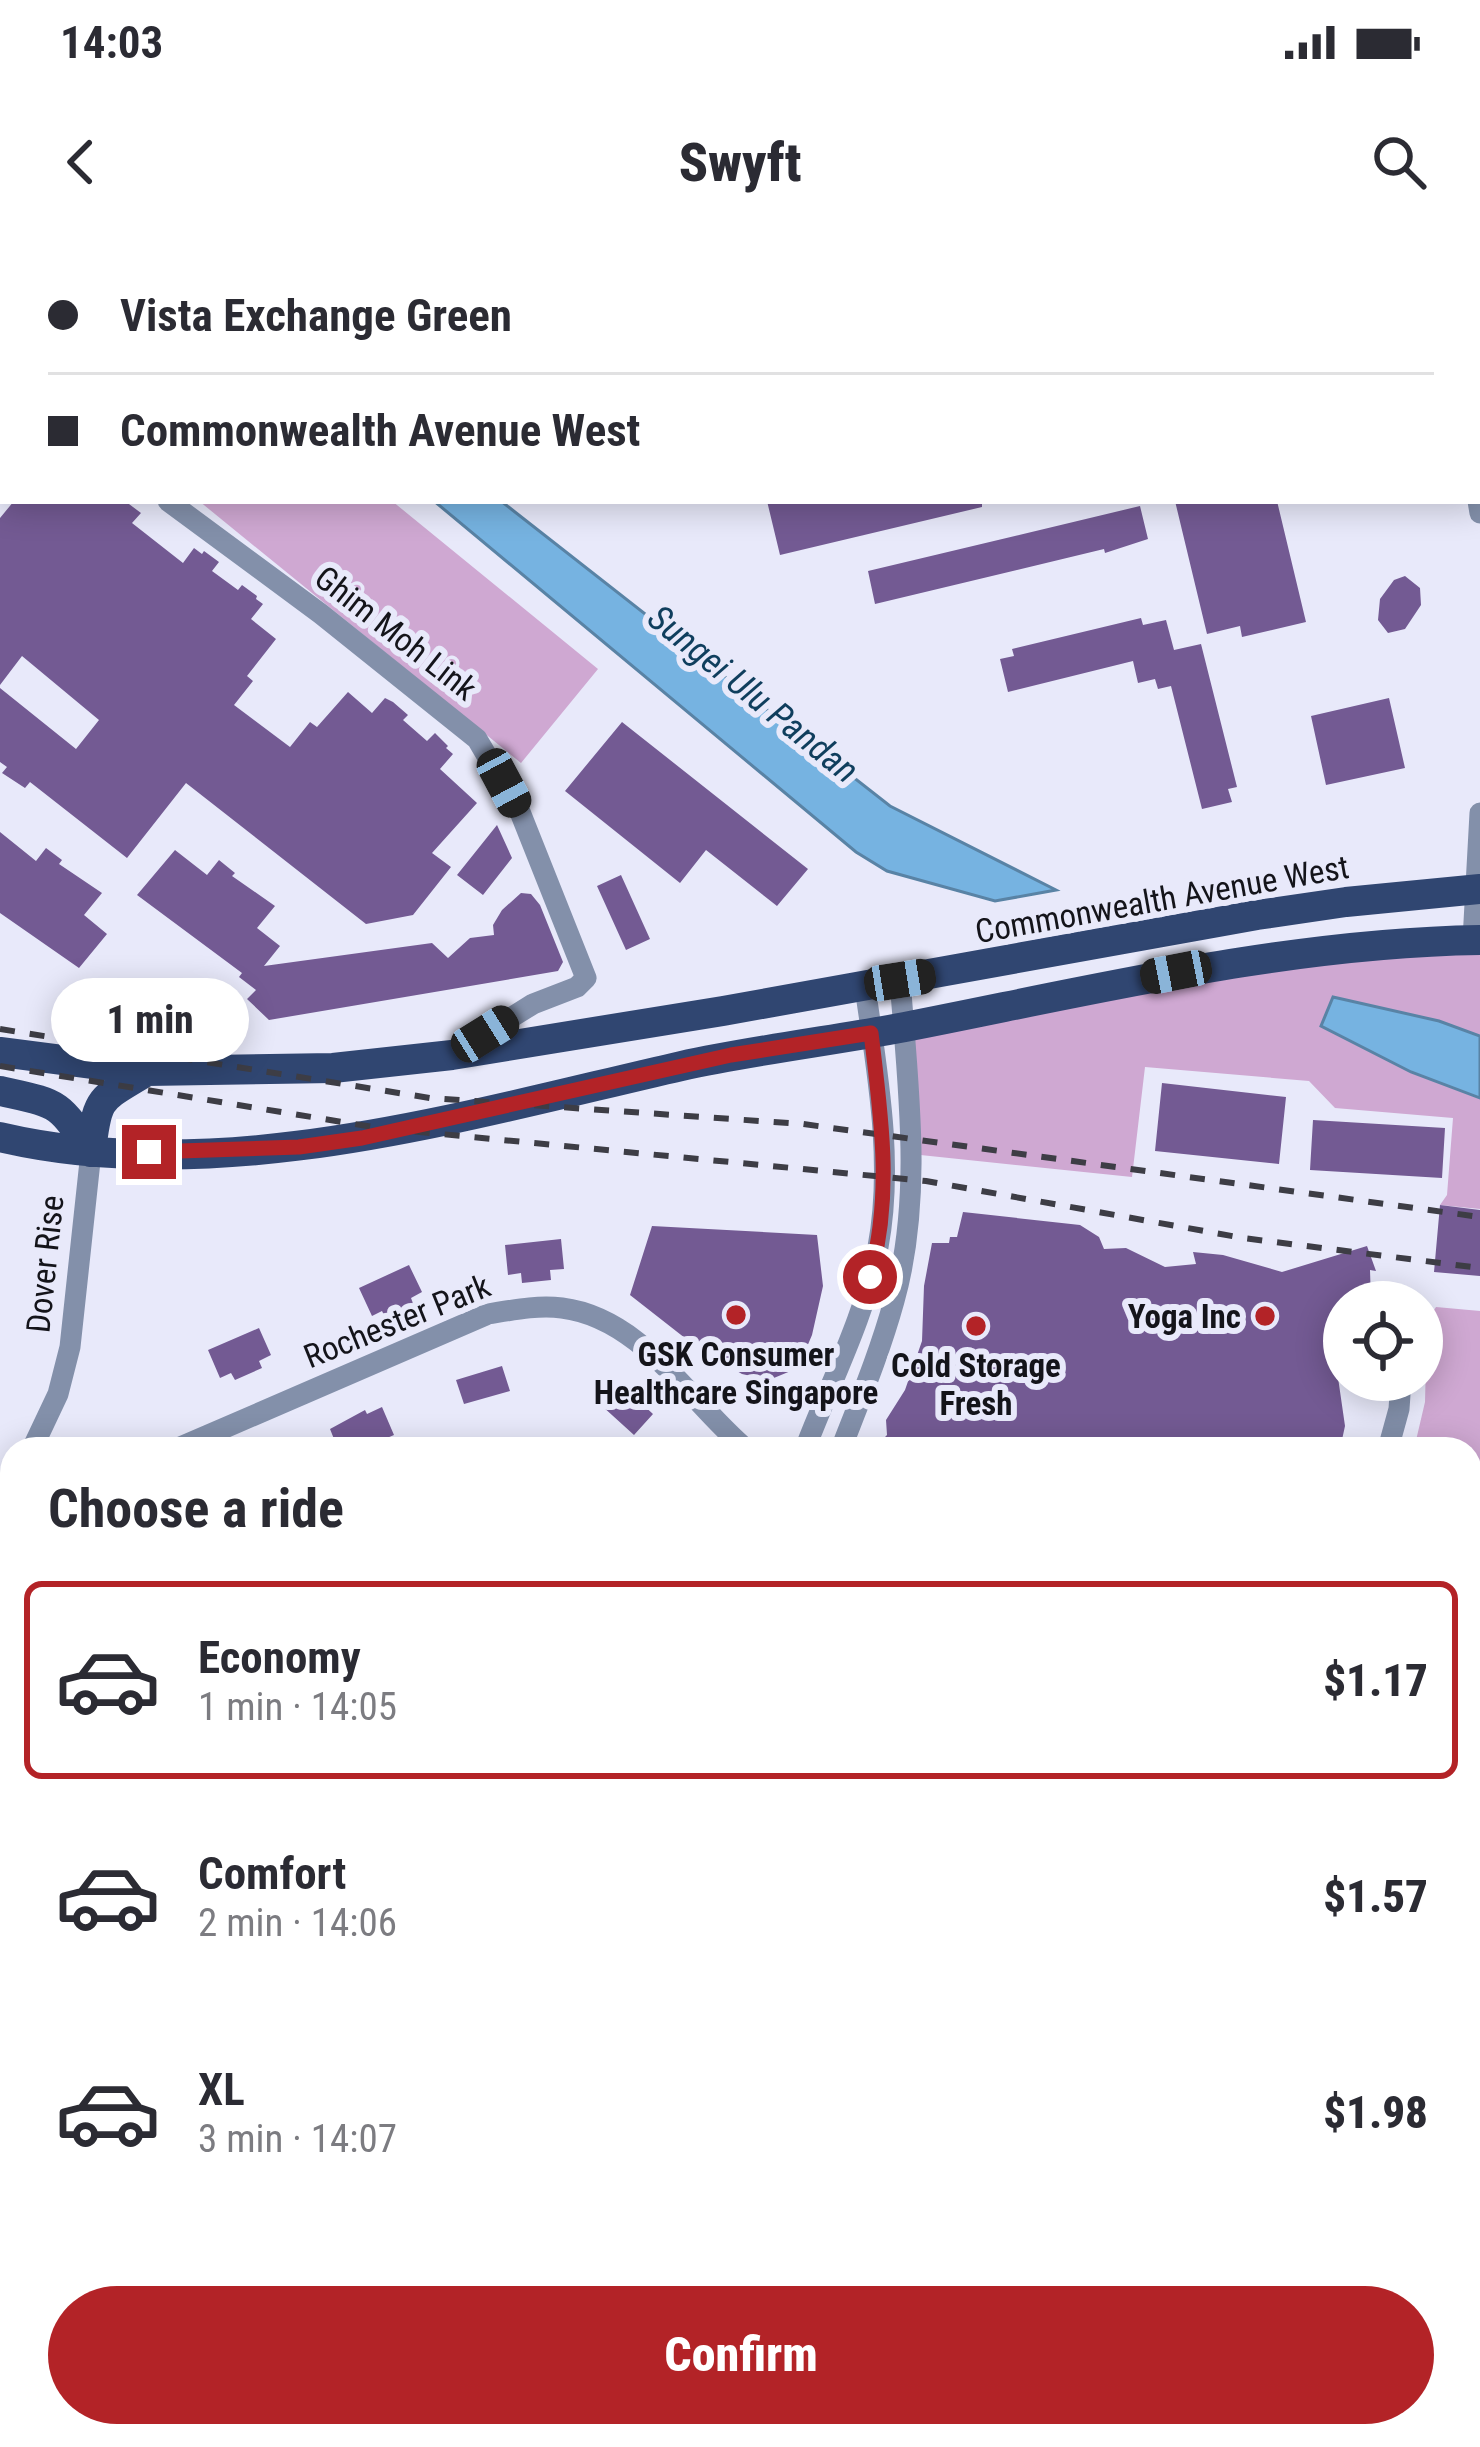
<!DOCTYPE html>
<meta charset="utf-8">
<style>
body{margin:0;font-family:"Roboto Condensed",sans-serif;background:#f7f7f7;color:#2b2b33;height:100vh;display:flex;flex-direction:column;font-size:45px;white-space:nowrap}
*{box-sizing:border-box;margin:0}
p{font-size:39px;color:#7c7c81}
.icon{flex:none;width:66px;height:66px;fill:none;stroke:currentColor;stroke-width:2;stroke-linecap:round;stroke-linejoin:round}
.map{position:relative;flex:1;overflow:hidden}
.side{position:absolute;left:0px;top:1197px;width:1482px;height:1011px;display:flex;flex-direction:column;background:#fff;border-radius:36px 36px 0 0;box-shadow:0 6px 30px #0003}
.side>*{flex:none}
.top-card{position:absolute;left:0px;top:0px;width:1482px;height:264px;box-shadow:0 6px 30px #0003;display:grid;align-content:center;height:264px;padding:0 48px;background:#fff}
.controls{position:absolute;left:1323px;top:1041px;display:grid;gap:24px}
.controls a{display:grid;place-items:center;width:120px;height:120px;border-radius:50%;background:#fff;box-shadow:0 6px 30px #0003;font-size:60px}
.end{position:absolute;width:54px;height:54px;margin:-27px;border:15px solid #b32327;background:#fff;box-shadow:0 0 0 6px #fff}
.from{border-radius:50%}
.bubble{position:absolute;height:84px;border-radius:42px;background:#fff;box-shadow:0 6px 30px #0003;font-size:39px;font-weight:800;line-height:84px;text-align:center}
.car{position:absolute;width:36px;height:72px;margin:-36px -18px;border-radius:15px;box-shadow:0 0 9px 3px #0007;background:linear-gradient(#222 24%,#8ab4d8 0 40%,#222 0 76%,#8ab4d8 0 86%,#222 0)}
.top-card b{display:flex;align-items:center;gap:42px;height:114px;font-size:45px}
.top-card b+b{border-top:3px solid #e1e1e2}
.top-card i{width:30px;height:30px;background:#2b2b33}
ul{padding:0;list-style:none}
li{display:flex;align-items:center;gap:36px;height:198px;margin:0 24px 18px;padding:0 24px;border:6px solid transparent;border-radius:18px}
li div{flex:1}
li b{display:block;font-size:45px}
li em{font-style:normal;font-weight:800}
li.active{border-color:#b32327}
li>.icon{width:108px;height:108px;stroke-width:1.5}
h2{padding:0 48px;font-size:54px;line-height:144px}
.button{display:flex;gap:24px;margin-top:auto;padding:24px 48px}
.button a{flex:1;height:138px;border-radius:72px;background:#b32327;color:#fff;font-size:48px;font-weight:800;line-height:138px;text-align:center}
.status{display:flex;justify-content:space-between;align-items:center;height:84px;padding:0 60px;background:#fff;direction:ltr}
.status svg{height:33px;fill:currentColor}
header{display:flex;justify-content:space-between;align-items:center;height:156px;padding:0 48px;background:#fff;font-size:54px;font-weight:800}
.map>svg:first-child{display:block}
.green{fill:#cfa8d2}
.water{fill:#76b3e1;stroke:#5983a5;stroke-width:3}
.building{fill:#735a93}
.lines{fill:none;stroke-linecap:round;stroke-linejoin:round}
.street{stroke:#8390aa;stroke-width:21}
.secondary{stroke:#526589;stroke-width:27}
.primary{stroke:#304671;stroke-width:30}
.rail{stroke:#3d3d45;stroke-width:6;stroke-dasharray:15 15;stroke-linecap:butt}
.route{stroke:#b32327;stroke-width:15}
.poi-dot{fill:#b32327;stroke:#e8e9fa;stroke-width:4.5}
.labels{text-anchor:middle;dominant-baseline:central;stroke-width:12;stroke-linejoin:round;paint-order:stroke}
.street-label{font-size:33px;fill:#14141a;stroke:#e8e9fa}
.poi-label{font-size:33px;font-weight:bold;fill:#14141a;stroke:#e8e9fa}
.water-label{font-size:36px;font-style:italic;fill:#0f3e5d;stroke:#e8e9fa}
</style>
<div class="status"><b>14:03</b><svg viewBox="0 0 49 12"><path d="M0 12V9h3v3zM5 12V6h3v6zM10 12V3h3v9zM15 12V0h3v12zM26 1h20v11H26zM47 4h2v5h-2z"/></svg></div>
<header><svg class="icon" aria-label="back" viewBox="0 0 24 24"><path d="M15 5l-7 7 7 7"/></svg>Swyft<svg class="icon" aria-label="search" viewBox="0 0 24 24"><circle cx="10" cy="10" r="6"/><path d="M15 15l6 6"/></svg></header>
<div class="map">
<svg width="1480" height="2207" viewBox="0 0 1480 2207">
<rect width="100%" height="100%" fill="#e8e9fa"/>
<path class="green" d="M 199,261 L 392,261 L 598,429 L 521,523 Z
M 1480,700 L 1480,969 L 1440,965 L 1447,955 L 1453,878 L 1335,868 L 1309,841 L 1145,827 L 1132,937 L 911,914 L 903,787 Z
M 1436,1067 L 1480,1071 L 1480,1509 L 1470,1505 L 1470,1209 L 1414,1209 L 1425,1162 L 1427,1081 Z
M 938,2196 L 1280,2196 L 1262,2207 L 936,2207 Z"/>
<path class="water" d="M 434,261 L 501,261 L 890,566 L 1056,650 L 995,661 L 887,631 L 856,612 Z
M 1333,757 L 1439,781 L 1480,796 L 1480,858 L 1411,832 L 1321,786 Z"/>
<path class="building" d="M 14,261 L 125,261 L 141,273 L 132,283 L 183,323 L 194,308 L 202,314 L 204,311 L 219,322 L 212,331 L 238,350 L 242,345 L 257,356 L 256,359 L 263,364 L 251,379 L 276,399 L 247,436 L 253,441 L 234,465 L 290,507 L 310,482 L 317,487 L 348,452 L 372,473 L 385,458 L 393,462 L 408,475 L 403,480 L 427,501 L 435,493 L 448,506 L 446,508 L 453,514 L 440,529 L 477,563 L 432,613 L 451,627 L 413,675 L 366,684 L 186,543 L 127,618 L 30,542 L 25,548 L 2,533 L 7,527 L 0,522 L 0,448 L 76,509 L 99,480 L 22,416 L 0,445 L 0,278 Z
M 767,261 L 982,261 L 982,267 L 780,315 Z
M 1175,261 L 1277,261 L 1306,382 L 1242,397 L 1240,386 L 1207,394 Z
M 1140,266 L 1148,299 L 1105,313 L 1104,309 L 875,364 L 868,331 Z
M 1405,336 L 1420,348 L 1421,365 L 1405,389 L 1388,393 L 1378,380 L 1380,359 L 1394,340 Z
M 1141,378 L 1143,385 L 1166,380 L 1174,410 L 1201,404 L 1237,547 L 1228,549 L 1232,562 L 1202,569 L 1171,446 L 1158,449 L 1155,439 L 1138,443 L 1133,421 L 1008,452 L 1000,419 L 1014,416 L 1012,409 Z
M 1389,458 L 1405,528 L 1326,545 L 1311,476 Z
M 622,482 L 808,629 L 777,666 L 706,610 L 680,643 L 565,551 Z
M 497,585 L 512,618 L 483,655 L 457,635 Z
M 0,592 L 36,621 L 46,608 L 62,620 L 59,624 L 102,653 L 84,675 L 107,694 L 79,728 L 0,673 Z
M 175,610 L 207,635 L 219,620 L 235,633 L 232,636 L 275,666 L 257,688 L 280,706 L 264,726 L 432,703 L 448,718 L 470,698 L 494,695 L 493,685 L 502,670 L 521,653 L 531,654 L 540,665 L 563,722 L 558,731 L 269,780 L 247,759 L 256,750 L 239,737 L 242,733 L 137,655 Z
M 621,635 L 650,699 L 626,710 L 597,646 Z
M 1162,843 L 1286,857 L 1279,924 L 1155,911 Z
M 1313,880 L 1445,888 L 1442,938 L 1310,930 Z
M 1440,965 L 1480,970 L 1480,1036 L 1434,1032 Z
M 963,972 L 1080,985 L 1099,997 L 1104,1009 L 1126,1008 L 1165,1027 L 1196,1024 L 1193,1012 L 1223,1015 L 1282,1032 L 1367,1006 L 1376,1031 L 1370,1030 L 1371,1062 L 1344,1062 L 1344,1113 L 1331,1089 L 1345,1186 L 1340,1209 L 894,1209 L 881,1201 L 887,1195 L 886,1180 L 905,1150 L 922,1101 L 924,1046 L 932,1003 L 949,1003 L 950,997 L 957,997 Z
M 652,986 L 817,995 L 823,1046 L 812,1095 L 798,1128 L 769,1140 L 742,1134 L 699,1109 L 630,1055 Z
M 561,999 L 564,1029 L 550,1030 L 551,1040 L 522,1043 L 521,1033 L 508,1035 L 505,1005 Z
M 409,1025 L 422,1052 L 411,1058 L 414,1066 L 386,1079 L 382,1071 L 372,1076 L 359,1048 Z
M 259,1088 L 271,1115 L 259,1121 L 262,1128 L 235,1140 L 231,1133 L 220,1138 L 208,1110 Z
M 502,1126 L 510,1151 L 464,1164 L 456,1140 Z
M 610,1135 L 643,1161 L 641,1163 L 653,1174 L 634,1195 L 591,1156 Z
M 382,1167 L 394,1195 L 361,1209 L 338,1209 L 330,1189 L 365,1170 L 367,1174 Z"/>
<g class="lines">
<path class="street" d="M 1418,0 L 1419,3
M 1443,0 L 1444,3
M 0,113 L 3,116
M 0,132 L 3,135
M 1479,157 L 1480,161
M 168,261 L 321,374 L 477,499 L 520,572 L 586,738 L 577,747 L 533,764 L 462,808
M 1478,261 L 1480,273
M 1473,700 L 1480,573
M 32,1209 L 58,1154 L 70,1107 L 91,912
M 176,1209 L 488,1074 C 513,1070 537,1065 562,1068 C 642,1078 690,1162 746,1209
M 805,1209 C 830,1143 865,1077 878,1007 C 894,921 877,832 865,747
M 841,1209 C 860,1160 880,1112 894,1061 C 923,958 908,846 900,740
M 1388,1209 L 1399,1169 L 1401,1140
M 0,1279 L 12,1253
M 0,2041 L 12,2041
M 435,2196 L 550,2207
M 679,2196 L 722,2207
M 1450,2196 L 1460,2207
M 1313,2207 L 1330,2196"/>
<path class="secondary" d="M 1470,1525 L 1480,1530"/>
<path class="primary" d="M 0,812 L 147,831 L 333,828 L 452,815 L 723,771 L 1257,675 L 1346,662 L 1480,649
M 0,851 C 59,864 58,861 91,912
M 0,897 C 221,949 466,875 681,826 C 755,810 831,801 905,787 C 1094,750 1286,703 1480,700
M 91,912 C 97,855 100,860 147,831
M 1470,1576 L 1480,1594
M 1474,1717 L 1480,1705
M 1470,1774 L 1480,1767
M 713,2196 L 758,2196
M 811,2207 L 819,2196
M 865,2207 L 876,2196
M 919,2207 L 920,2196"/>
<path class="rail" d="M 0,789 L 430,858 L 803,884 L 1480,977
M 0,826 L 379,888 L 926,941 L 1243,998 L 1480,1028"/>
</g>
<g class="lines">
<path class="route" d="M 149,912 L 299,907 L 362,898 L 731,815 L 871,793 C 881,876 893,955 870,1037"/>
</g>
<g class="poi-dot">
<circle cx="736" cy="1075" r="12"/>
<circle cx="1265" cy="1076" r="12"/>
<circle cx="976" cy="1086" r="12"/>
</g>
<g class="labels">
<g class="street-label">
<text transform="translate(396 393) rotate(38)">Ghim Moh Link</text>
<text transform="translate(1162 659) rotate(-10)">Commonwealth Avenue West</text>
<text transform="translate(45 1024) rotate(-84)">Dover Rise</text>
<text transform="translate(397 1081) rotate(-22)">Rochester Park</text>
</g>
<g class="poi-label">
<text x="1241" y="1076" text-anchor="end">Yoga Inc</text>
<text x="736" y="1114">GSK Consumer<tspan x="736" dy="38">Healthcare Singapore</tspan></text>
<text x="976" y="1125">Cold Storage<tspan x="976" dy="38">Fresh</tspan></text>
</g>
<g class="water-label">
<text transform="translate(753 454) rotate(39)">Sungei Ulu Pandan</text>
</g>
</g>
</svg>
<div class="controls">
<a><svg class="icon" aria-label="locate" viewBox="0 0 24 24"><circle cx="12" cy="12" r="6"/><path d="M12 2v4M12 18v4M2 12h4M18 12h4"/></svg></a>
</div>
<i class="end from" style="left:870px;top:1037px"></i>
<i class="end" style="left:149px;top:912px"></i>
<div class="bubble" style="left:51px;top:738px;width:198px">1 min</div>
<i class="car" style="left:504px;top:543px;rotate:152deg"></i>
<i class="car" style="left:1176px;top:732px;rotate:259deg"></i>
<i class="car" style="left:900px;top:740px;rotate:81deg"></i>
<i class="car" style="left:485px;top:794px;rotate:58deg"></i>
<div class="top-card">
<b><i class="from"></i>Vista Exchange Green</b>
<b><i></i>Commonwealth Avenue West</b>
</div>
<section class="side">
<h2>Choose a ride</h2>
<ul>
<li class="active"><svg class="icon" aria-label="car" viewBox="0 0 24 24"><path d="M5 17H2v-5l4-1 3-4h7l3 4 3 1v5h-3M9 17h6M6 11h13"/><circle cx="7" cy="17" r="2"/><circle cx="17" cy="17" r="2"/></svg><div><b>Economy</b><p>1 min · 14:05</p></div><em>$1.17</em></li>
<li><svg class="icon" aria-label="car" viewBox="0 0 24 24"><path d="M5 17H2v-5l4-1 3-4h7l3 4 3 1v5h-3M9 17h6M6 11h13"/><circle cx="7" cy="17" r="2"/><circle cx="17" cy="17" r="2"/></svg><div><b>Comfort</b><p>2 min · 14:06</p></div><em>$1.57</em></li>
<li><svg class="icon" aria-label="car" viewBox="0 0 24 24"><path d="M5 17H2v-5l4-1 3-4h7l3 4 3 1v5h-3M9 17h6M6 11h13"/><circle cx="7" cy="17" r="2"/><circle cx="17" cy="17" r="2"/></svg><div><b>XL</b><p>3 min · 14:07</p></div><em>$1.98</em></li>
</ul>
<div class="button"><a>Confirm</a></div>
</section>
</div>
